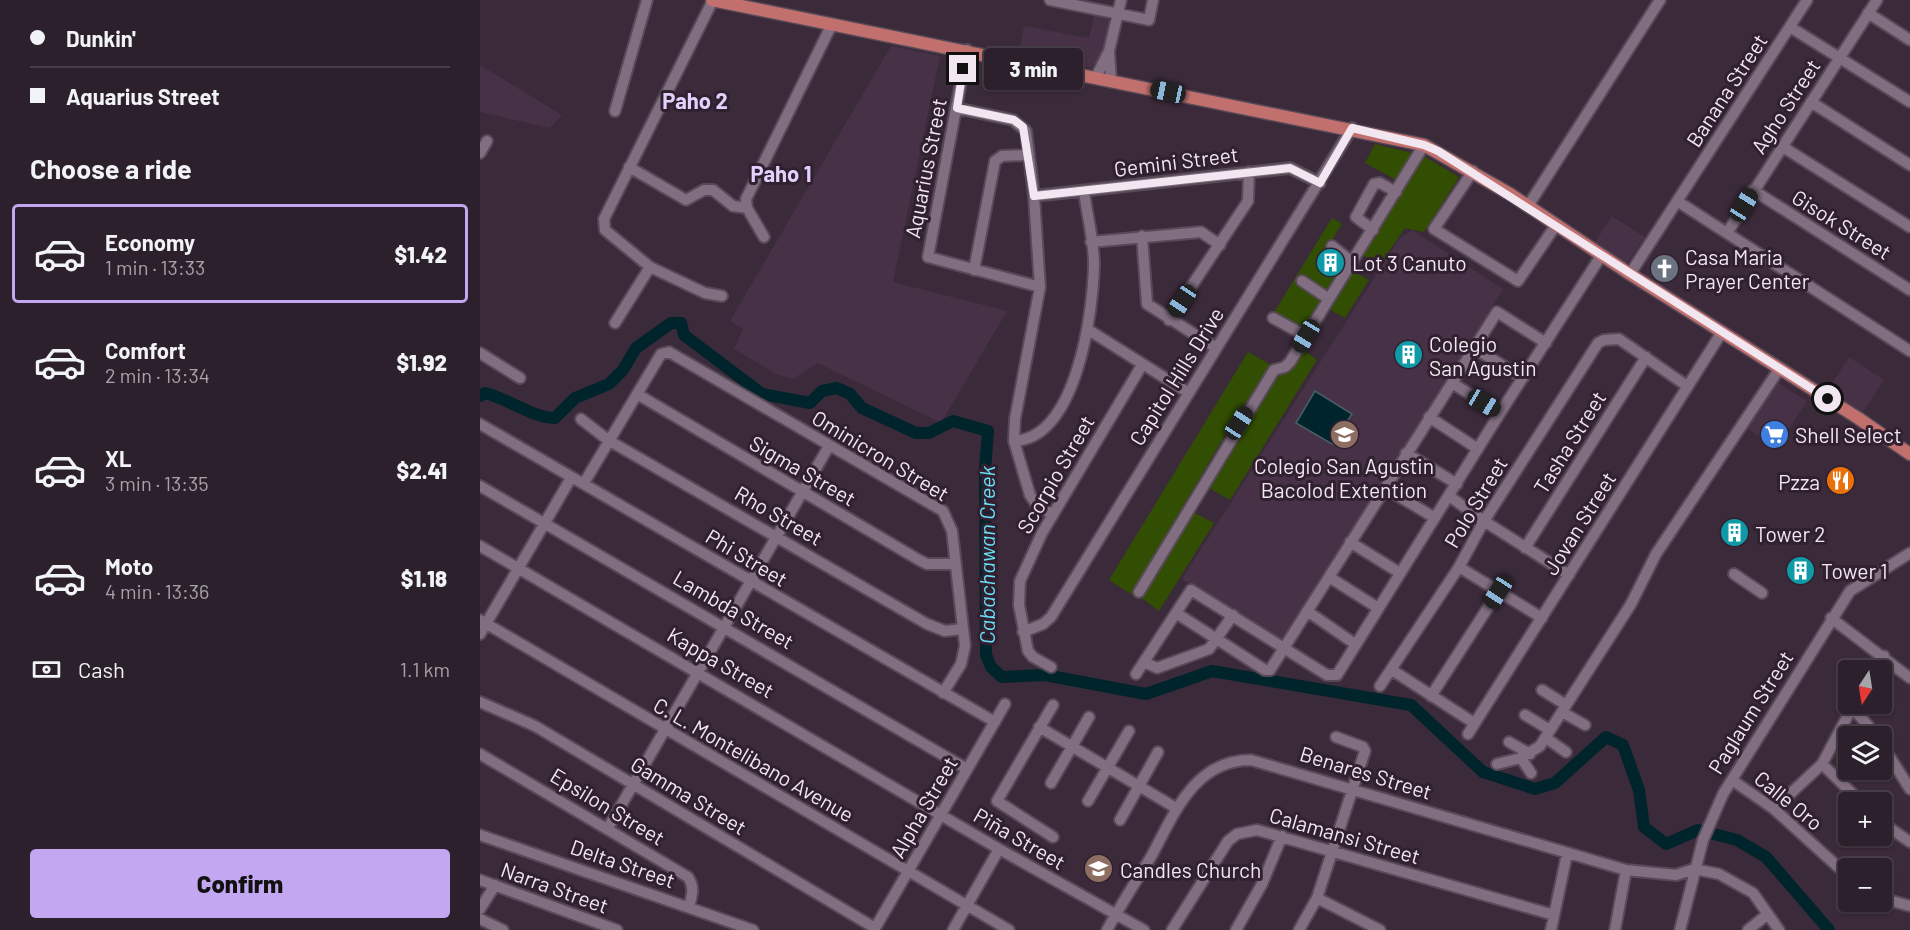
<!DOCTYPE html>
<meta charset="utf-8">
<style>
body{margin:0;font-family:Barlow,sans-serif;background:#342834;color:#f1f3f6;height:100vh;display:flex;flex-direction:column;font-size:22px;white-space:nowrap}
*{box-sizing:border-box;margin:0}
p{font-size:20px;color:#a6a3a9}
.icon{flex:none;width:33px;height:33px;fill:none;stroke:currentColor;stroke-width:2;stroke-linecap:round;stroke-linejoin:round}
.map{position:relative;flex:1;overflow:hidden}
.panel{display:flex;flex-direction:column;background:#2c202c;width:480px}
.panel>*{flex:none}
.banner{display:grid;align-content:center;height:132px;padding:0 30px;background:#2c202c}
.needle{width:39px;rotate:192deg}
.fabs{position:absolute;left:1358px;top:660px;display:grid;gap:12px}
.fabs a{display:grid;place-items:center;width:54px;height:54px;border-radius:6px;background:#2c202c;box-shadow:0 2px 4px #0004,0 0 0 2px #483e48;font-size:30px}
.end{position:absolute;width:27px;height:27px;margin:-14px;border:8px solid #f2e7f1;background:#111;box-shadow:0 0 0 3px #111}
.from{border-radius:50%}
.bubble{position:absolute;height:42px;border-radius:6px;background:#2c202c;box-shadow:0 2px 4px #0004,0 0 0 2px #483e48;font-size:20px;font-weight:800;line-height:42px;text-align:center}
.car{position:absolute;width:18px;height:36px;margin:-18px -9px;border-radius:8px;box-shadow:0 0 4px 2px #0007;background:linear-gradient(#222 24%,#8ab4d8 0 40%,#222 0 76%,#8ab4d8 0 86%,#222 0)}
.banner b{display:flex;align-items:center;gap:21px;height:57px;font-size:22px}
.banner b+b{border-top:2px solid #483e48}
.banner i{width:15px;height:15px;background:#f1f3f6}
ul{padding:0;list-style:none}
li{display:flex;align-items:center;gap:18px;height:99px;margin:0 12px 9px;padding:0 18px;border:3px solid transparent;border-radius:6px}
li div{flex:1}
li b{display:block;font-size:22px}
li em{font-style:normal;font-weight:800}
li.on{border-color:#c4a7f1}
li>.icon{width:54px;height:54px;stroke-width:1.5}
h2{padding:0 30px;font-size:27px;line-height:72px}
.pay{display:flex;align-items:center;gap:15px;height:66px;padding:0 30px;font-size:22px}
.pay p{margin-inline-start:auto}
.cta{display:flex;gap:12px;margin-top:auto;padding:12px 30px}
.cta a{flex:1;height:69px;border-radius:6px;background:#c4a7f1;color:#111;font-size:24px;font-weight:800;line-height:69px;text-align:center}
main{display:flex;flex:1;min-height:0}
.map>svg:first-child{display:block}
.built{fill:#473146}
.green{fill:#324e02}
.water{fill:#00242b;stroke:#495e66;stroke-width:1.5}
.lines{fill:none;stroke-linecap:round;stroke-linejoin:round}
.river{stroke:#00242b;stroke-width:12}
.minor-casing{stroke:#584957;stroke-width:14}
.major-casing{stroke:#584957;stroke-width:15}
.minor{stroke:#816e80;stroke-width:10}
.major{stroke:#c2706e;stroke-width:12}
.route{stroke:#f2e7f1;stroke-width:8}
.labels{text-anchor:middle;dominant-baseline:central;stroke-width:6;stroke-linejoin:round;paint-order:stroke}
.street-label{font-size:21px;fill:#f2e7f1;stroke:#312030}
.poi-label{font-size:21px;fill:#f2e7f1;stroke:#312030;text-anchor:start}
.neighbourhood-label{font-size:22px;font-weight:bold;fill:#e1d1fc;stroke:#312030}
.water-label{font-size:22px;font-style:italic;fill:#66dff7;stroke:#312030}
</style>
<main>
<section class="panel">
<div class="banner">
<b><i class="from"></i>Dunkin'</b>
<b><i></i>Aquarius Street</b>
</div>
<h2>Choose a ride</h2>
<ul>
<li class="on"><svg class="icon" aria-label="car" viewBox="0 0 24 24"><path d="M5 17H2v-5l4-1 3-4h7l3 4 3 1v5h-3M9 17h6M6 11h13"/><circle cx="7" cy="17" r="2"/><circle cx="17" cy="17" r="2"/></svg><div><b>Economy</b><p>1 min · 13:33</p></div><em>$1.42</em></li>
<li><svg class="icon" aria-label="car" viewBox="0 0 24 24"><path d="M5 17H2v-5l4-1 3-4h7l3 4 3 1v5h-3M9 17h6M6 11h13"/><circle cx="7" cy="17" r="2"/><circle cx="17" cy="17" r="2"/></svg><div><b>Comfort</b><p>2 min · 13:34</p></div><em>$1.92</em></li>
<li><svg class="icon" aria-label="car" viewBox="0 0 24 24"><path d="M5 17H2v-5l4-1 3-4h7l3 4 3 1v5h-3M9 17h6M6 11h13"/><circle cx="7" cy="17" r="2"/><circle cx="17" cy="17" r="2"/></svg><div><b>XL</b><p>3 min · 13:35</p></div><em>$2.41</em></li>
<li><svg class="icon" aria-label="car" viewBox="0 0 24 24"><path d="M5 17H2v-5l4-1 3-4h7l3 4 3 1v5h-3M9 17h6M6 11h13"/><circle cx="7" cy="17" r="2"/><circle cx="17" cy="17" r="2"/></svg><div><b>Moto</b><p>4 min · 13:36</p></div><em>$1.18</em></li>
</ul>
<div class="pay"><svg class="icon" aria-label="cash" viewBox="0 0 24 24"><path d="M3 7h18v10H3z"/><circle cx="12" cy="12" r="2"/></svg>Cash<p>1.1 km</p></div>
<div class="cta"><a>Confirm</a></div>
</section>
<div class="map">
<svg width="1430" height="930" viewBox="0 0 1430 930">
<rect width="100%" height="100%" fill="#3b2a3a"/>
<path class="built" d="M 614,15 L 631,18 L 622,56 L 611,68 L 539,53 L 544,26 L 609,38 Z
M 411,46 L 460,56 L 413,282 L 527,311 L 461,423 L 338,363 L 313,379 L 296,374 L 254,349 L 263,329 L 250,321 Z
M 0,65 L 82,115 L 70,128 L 0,112 Z
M 1132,216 L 1165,237 L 1147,263 L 1115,242 Z
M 932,230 L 1023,289 L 803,641 L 702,579 L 919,239 Z
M 1369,357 L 1404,380 L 1380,416 L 1345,394 Z
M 1295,381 L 1327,401 L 1297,447 L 1265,427 Z"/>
<path class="green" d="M 895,144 L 933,153 L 916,180 L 885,163 Z
M 942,155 L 979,177 L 944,232 L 925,228 L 899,266 L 883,255 Z
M 852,218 L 862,224 L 836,266 L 857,277 L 822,330 L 793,314 Z
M 873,271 L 889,280 L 865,318 L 849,309 Z
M 824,350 L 837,360 L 750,500 L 727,487 L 796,376 L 809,373 Z
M 768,352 L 791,365 L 754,420 L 651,594 L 629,580 Z
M 711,511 L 734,523 L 679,611 L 659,596 Z"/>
<path class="water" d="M 835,391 L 872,414 L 852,444 L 816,423 Z"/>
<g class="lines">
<path class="river" d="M 0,396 L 5,393 C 29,399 51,417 75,418 L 95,398 L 129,384 L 143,370 L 156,348 L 191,323 L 201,323 L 204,335 L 282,394 L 330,403 L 342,391 L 357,388 L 370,394 L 382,408 L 436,433 L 449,433 L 473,421 L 508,431 L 505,470 L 506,655 L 511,667 L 522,677 L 565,675 L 666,694 L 732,671 L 931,705 L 1003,772 L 1055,789 L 1075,783 L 1126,737 L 1143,745 L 1159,790 L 1164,827 L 1186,844 L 1218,830 L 1257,840 L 1286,857 L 1349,930"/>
<defs>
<path id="minor" d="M 570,0 L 669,20 L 673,0
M 1388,13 L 1430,40
M 1310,27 L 1430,102
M 487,50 L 448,257 L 560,287
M 629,51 L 631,80
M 616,77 L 629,51 L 641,0
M 1331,102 L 1430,165
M 476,108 L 533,120 L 546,131 L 554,196 L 560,287 L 535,419 L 534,441 L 550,495 L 557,505 L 573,515
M 135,111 L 167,0
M 1303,147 L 1430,227
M 0,153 L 7,141
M 149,167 L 206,200 L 224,190 L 233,190 L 253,206 L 267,208
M 993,171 L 954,229 L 1038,281 L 1076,225
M 1273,190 L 1430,290
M 554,196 L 810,168 L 840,183
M 1197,201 L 1430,351
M 1048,206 L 1180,0
M 893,230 L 876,217 L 894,184 L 900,183 L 916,192
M 1247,233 L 1397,0
M 662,236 L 667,304 L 736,348
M 284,237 L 267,208 L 266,199 L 352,24
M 611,242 L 721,232 L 740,245
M 852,246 L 872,262
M 170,267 L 125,230 L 124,219 L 233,0
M 494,270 L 515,161 L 522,156 L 547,155
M 1150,274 L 1327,0
M 822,281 L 849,299
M 793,318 L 826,336
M 689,320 L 768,201 L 769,172
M 135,323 L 170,267 L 225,293 L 242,296
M 607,329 L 709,393
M 994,348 L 1043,378
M 0,353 L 40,378
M 972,383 L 1020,413
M 157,394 L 439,560 L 447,564 L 475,564
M 949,417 L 998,449
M 101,419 L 128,440 L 447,624 L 465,631 L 482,629
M 0,424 L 515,722
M 534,441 C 597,438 613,312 614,264 C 614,241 607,215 604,191
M 926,453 L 977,484
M 104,483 L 181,354 L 189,352 L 463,511 L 472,531 L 485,646 L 481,664 L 463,693
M 0,486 L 487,769
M 905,488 L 955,518
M 969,496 L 1004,521 L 1089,575
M 870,542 L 920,573
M 0,546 L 519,849 L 664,930
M 1045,548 L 1166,357
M 979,567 L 1062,618
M 1254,574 L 1282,593
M 849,577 L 898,608
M 659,592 L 794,370 L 805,367 L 810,362 L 944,145
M 827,611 L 875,644
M 696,613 L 785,670 L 790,670 L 1017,312 L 1066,343
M 1351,618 L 1430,678
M 0,620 L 529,930
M 543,632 L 563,624 L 571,617 L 872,128
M 0,634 L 91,478
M 664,662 L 677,668 L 729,649 L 753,615
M 571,667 L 553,657 L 548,651 L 539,605 L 540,581 L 562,533 L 662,365
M 912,670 L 994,723
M 1395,670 L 1404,656
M 656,674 L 711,590 L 847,675 L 857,675 L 1020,413 L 1121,256
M 900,686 L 979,567 L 1004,521 L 1118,343 L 1124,340 L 1139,339 L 1207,386
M 1062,690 L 1086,705
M 951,696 L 1018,592
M 0,702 L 55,726 L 395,928
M 1374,704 L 1342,764 L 1381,802
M 1372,707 L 1397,736
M 1082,712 L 1105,725
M 1045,715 L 1070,730
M 559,727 L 696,808
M 988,734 L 1242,332
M 1066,738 L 1086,752
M 1029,742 L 1050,754
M 1401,743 L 1430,789
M 0,754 L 208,877 C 215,887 212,895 209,907
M 1041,758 L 1051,773
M 1017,764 L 1041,758 L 1060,746 L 1151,604 L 1176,554 L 1300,368
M 1252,780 L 1294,809 L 1368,876
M 571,783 L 609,717
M 608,801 L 649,731
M 1294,809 L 1342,764
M 640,820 L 678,752
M 1401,822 L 1430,842
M 128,828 L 349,446
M 0,835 L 273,930
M 573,837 L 517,801 L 573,705
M 0,880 L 137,930
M 837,898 L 900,930
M 1401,898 L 1430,906
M 0,909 L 15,885
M 0,919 L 23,930
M 394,930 L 525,704
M 473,930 L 519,849
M 627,930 C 641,904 657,880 672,855 C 695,812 715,760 771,760 L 1146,870 L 1196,875 L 1214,869 L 1239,874 L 1273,893 L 1299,930
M 692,930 L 748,841 L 757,834 L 777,830 L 1074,915
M 756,930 L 782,884 L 802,836
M 819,930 L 837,898 L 885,751 L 883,747 L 856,737
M 1071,930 L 1087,854
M 1135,930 L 1146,870
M 1200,930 L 1223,840 L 1243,794 L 1370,591 L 1430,553
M 1268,930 L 1288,914"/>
<path id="major" d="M 232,0 L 944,145 L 1030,194 L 1150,274 L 1378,418 L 1430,454"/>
</defs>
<use href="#minor" class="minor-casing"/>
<use href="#major" class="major-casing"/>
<use href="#minor" class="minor"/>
<use href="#major" class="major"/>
</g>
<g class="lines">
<path class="route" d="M 483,69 L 477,108 L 534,120 L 543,127 L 554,196 L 810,168 L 840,183 L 872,128 L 944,145 L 958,151 L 1348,399"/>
</g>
<defs>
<symbol id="building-disc" viewBox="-11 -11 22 22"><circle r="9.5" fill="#0f9aa8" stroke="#312030"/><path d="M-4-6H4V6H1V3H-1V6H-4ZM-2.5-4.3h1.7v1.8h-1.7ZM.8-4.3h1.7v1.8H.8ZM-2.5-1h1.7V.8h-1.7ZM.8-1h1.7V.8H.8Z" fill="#fff"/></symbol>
<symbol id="church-disc" viewBox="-11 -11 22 22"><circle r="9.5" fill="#6b7280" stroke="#312030"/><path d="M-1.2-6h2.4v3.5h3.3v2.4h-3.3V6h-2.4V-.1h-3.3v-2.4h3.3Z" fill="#fff"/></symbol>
<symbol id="university-disc" viewBox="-11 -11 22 22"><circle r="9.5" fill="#8d6e63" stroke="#312030"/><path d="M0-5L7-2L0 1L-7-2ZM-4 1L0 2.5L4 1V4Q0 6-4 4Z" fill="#fff"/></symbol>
<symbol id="supermarket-disc" viewBox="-11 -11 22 22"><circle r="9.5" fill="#3f7fe0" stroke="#312030"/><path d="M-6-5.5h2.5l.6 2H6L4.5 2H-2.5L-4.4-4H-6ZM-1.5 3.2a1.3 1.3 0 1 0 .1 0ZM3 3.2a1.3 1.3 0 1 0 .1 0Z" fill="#fff"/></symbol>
<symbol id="restaurant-disc" viewBox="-11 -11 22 22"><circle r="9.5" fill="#e8710a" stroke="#312030"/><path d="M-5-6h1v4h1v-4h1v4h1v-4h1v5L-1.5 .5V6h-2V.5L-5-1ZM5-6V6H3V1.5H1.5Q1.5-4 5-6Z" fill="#fff"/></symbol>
<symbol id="school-disc" viewBox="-11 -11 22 22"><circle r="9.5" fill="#8d6e63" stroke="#312030"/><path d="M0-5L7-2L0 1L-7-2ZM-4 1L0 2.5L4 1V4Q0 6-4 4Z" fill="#fff"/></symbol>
</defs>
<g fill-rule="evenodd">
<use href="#building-disc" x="834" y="246" width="33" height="33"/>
<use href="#church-disc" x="1168" y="252" width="33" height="33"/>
<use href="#building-disc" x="912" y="338" width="33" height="33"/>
<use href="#university-disc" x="848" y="418" width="33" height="33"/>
<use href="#supermarket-disc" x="1278" y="418" width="33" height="33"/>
<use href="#restaurant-disc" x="1344" y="464" width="33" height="33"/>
<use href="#building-disc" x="1238" y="516" width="33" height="33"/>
<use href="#building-disc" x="1304" y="554" width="33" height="33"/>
<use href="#school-disc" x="602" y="852" width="33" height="33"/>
</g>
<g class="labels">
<g class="street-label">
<text transform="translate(1246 90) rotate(-57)">Banana Street</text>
<text transform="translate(1305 106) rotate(-57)">Agho Street</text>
<text transform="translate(696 161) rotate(-7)">Gemini Street</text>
<text transform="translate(445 168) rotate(-79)">Aquarius Street</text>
<text transform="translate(1362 224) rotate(32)">Gisok Street</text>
<text transform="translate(696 376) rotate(-58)">Capitol Hills Drive</text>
<text transform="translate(1089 442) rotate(-58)">Tasha Street</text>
<text transform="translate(401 455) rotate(31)">Ominicron Street</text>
<text transform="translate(323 470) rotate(30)">Sigma Street</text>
<text transform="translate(575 474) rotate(-60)">Scorpio Street</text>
<text transform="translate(995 502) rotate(-59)">Polo Street</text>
<text transform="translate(299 515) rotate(30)">Rho Street</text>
<text transform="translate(1099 523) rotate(-58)">Jovan Street</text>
<text transform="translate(267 557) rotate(31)">Phi Street</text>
<text transform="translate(254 609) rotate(30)">Lambda Street</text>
<text transform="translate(241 662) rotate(30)">Kappa Street</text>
<text transform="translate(1270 712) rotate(-58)">Paglaum Street</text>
<text transform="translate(274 759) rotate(30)">C. L. Montelibano Avenue</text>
<text transform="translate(886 772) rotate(17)">Benares Street</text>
<text transform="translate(209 795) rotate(31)">Gamma Street</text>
<text transform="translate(1309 800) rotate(39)">Calle Oro</text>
<text transform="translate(128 806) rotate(31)">Epsilon Street</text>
<text transform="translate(443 807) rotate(-60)">Alpha Street</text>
<text transform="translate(865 835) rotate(16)">Calamansi Street</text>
<text transform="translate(540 838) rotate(30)">Piña Street</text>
<text transform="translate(143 863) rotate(19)">Delta Street</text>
<text transform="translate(75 887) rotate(20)">Narra Street</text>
</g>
<g class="poi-label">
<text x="1205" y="256">Casa Maria<tspan x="1205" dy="24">Prayer Center</tspan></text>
<text x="872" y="262">Lot 3 Canuto</text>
<text x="949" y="343">Colegio<tspan x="949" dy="24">San Agustin</tspan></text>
<text x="1315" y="434">Shell Select</text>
<text x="864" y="465" text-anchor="middle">Colegio San Agustin<tspan x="864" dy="24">Bacolod Extention</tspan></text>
<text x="1340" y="481" text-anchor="end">Pzza</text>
<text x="1275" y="533">Tower 2</text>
<text x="1341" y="570">Tower 1</text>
<text x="640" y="869">Candles Church</text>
</g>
<g class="neighbourhood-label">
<text x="215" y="100">Paho 2</text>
<text x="301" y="173">Paho 1</text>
</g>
<g class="water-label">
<text transform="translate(506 555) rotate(-90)">Cabachawan Creek</text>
</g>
</g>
</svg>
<div class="fabs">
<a><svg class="needle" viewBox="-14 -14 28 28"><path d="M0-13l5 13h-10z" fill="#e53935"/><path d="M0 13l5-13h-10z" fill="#a6a3a9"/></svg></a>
<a><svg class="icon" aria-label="layers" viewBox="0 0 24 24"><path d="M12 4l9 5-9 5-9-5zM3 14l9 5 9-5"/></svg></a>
<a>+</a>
<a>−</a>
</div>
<i class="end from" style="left:1348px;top:399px"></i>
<i class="end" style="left:483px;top:69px"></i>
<div class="bubble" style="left:504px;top:48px;width:99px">3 min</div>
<i class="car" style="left:688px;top:92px;rotate:282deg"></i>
<i class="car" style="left:1264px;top:205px;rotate:32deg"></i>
<i class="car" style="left:702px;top:301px;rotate:214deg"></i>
<i class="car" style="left:826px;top:336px;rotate:211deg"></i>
<i class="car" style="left:1004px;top:403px;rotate:121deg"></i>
<i class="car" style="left:759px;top:423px;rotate:33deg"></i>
<i class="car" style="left:1018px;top:592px;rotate:213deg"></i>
</div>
</main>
